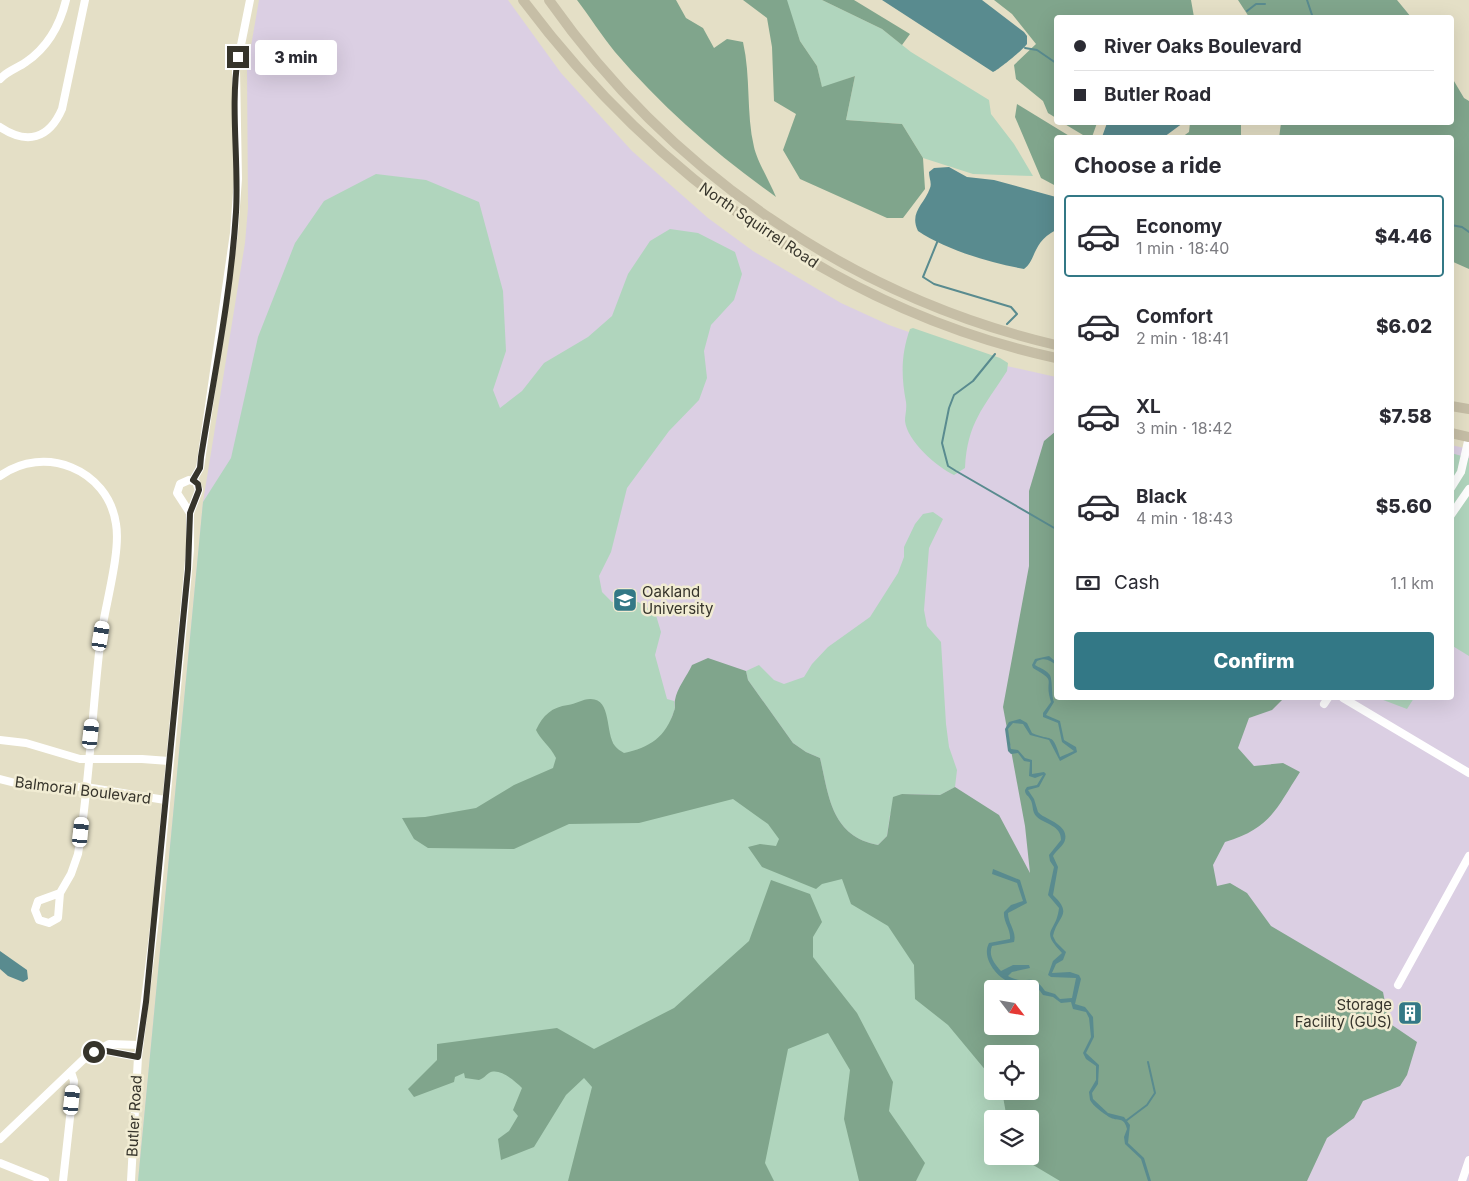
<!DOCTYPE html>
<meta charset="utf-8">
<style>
body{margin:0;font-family:Inter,sans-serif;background:#f2f2f3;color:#2b2b33;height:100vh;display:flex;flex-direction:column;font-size:19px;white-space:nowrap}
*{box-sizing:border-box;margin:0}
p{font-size:16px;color:#7c7c81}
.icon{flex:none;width:28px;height:28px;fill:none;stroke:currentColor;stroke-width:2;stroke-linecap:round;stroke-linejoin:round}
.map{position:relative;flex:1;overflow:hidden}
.drawer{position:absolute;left:1054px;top:135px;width:400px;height:565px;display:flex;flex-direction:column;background:#fff;border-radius:5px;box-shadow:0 5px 20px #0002}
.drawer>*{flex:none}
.guide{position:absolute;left:1054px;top:15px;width:400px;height:110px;border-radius:5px;box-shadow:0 5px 20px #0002;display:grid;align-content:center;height:110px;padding:0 20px;background:#fff}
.needle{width:32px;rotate:121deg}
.fabs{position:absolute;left:984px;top:980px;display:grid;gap:10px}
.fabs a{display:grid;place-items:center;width:55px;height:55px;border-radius:5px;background:#fff;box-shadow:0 5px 20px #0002;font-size:25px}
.end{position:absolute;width:22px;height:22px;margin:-11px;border:6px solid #36342b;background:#fff;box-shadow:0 0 0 2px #fff}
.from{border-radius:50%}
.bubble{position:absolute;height:35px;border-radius:5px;background:#fff;box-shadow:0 5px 20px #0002;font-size:16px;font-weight:800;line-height:35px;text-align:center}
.car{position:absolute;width:15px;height:30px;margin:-15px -8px;border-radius:6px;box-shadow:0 0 4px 1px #0007;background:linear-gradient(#fff 24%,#345 0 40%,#fff 0 76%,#345 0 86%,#fff 0)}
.guide b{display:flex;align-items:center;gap:18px;height:48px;font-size:19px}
.guide b+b{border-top:1px solid #e1e1e2}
.guide i{width:12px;height:12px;background:#2b2b33}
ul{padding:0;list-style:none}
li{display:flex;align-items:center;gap:15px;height:82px;margin:0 10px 8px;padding:0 10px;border:2px solid transparent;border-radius:5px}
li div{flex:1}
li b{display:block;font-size:19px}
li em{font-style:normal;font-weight:800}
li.active{border-color:#337886}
li>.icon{width:45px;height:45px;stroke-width:1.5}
h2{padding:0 20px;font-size:22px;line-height:60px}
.pay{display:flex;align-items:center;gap:12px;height:55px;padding:0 20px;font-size:19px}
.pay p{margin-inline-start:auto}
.primary-button{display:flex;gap:10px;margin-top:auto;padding:10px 20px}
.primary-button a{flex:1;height:58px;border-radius:5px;background:#337886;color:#fff;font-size:20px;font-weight:800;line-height:58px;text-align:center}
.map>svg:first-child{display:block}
.education{fill:#dbcfe3;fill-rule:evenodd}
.green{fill:#b0d5bd;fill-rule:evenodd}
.forest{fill:#80a58c;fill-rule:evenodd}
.water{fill:#598b8f}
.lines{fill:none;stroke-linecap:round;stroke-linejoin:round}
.stream{stroke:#598b8f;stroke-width:2}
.street{stroke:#fff;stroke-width:8}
.secondary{stroke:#c6bea6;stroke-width:10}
.route{stroke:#36342b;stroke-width:6}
.labels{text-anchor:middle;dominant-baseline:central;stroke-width:5;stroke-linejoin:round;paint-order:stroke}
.street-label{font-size:15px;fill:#36342b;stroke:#f1ecd3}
.poi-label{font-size:15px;fill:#36342b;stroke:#f1ecd3;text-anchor:start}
</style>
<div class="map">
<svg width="1469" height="1181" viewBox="0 0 1469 1181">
<rect width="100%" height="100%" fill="#e4dfc6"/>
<path class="education" d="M 259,0 L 508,0 L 561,73 L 632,151 L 708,218 L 753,251 L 841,303 L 889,325 L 1002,365 L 1056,377 L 1056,698 L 1451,698 L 1451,445 L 1469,449 L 1469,1181 L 138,1181 L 203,502 L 245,243 L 248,208 L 247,69 ZM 992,989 L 1030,989 L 1030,1026 L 992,1026 ZM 992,1054 L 1030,1054 L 1030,1091 L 992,1091 ZM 992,1119 L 1030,1119 L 1030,1156 L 992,1156 Z"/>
<path class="green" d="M 786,0 L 822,0 L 882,29 L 911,52 L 989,100 L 991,114 L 1014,144 L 1033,176 L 973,174 L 923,158 L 902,124 L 846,120 L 855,76 L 822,88 L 817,66 L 800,41 Z
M 376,174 L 426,180 L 479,202 L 503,291 L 506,351 L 493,390 L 500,408 L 522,391 L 544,363 L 588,337 L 612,316 L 628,274 L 650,241 L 670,229 L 698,233 L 735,252 L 742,274 L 734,300 L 711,325 L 704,351 L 707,378 L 699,400 L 669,431 L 627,488 L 611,552 L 599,576 L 602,592 L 612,602 L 638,602 L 655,612 L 661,632 L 655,655 L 667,699 L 674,701 L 675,709 L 671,719 L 992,989 L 992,1026 L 1030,1026 L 1118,1181 L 138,1181 L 203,502 L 231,458 L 258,337 L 295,243 L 324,201 ZM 992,1054 L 1030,1054 L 1030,1091 L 992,1091 ZM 992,1119 L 1030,1119 L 1030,1156 L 992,1156 Z
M 913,328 L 1000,358 L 1008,363 L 1007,371 C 984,407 967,423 965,468 L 954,475 C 937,467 907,441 905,421 C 905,415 907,409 906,402 C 901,376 901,354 910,329 Z
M 1451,453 L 1469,458 L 1469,656 L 1451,645 Z
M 933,512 L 943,519 L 929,548 L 924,610 L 927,626 L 941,642 L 946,724 L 949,747 L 957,770 L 955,787 L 940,795 L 902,794 L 890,815 L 887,836 L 878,845 C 831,836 829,796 820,758 L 806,752 L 793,743 L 748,680 L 746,671 L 759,665 L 774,680 L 784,684 L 804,677 L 812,664 L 828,647 L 870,617 L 898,573 L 904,557 L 904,547 L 915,524 L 923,514 Z
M 1378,698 L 1414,698 L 1407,709 Z"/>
<path class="forest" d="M 577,0 L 676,0 L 686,18 L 703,28 L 714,48 L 727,39 L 743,42 C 751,77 746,113 754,147 C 757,161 770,182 776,197 C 717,155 662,107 615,52 C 602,36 590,17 577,0 Z
M 743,0 L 787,0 L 800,41 L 817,66 L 822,87 L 855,76 L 846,120 L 902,124 L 923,158 L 925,189 L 903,218 L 887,218 L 800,179 L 783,150 L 796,114 L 774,101 L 772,47 L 767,18 Z
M 822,0 L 854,0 L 910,34 L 902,45 L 882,29 Z
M 994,0 L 1191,0 L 1194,17 L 1056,18 L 1056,118 L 1048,113 L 1043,101 L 1016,79 L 1014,65 L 1036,44 L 1012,14 Z
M 1238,0 L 1397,0 L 1411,17 L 1249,17 Z
M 1451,76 L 1464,98 L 1469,101 L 1469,269 L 1451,261 L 1451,138 L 1279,138 L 1281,123 L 1451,122 Z
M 1017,104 L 1071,137 L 1056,138 L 1056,186 L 1041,178 L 1015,117 Z
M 1063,123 L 1097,122 L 1097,123 L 1092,137 L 1088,138 Z
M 1190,123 L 1241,123 L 1241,137 L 1182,137 L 1189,132 Z
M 1056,431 L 1056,698 L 1284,698 L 1272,710 L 1249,718 L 1238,748 L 1254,766 L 1283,763 L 1300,772 C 1276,809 1271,828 1225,842 L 1213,865 L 1217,886 L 1230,883 L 1247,893 L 1271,926 L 1383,992 L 1389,1023 L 1417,1042 L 1407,1075 L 1400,1086 L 1363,1101 L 1354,1118 L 1327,1138 L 1307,1181 L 1060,1181 L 1018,1156 L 1030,1156 L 1030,1119 L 1007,1119 L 1002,1091 L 1030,1091 L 1030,1054 L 992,1054 L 992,1078 L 948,1025 L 915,999 L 914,965 L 888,926 L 851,904 L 842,879 L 822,884 L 816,889 L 762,867 L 748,847 L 760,844 L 776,846 L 779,839 L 768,824 L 733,799 L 639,823 L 569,824 L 514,849 L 428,848 L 414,839 L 402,818 L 425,817 L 476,808 L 514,785 L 553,768 L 556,758 C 550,746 540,739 536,730 C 543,715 552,707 568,705 C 575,704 583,699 590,699 C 612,698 605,733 615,746 C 617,749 621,751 624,753 C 649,748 666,737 674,711 C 676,708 674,704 675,700 C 677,688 687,676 692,665 L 708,658 L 746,671 L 748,680 L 793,743 L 806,752 L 820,758 C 829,796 831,836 878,845 L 887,836 L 893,797 L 902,794 L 940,795 L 955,787 L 999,815 L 1030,873 L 1025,826 L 1003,707 L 1029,566 L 1029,491 L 1044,441 ZM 992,989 L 1030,989 L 1030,1026 L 992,1026 Z
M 771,880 L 810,894 L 822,922 L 813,937 L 813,957 L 857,1013 L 893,1082 L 889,1111 L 925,1163 L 916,1181 L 859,1181 L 844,1119 L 850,1070 L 828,1033 L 788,1049 L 765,1163 L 774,1181 L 568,1181 L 592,1087 L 584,1078 L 566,1095 L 534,1147 L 501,1160 L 498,1139 L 509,1131 L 518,1116 L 513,1110 L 522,1088 C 515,1081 499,1067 489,1073 C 485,1076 484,1078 479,1080 L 465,1078 L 464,1073 L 455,1077 L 454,1082 L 414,1097 L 408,1089 L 437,1060 L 437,1044 L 557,1028 L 594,1049 L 674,1008 L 749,941 Z"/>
<path class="water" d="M 882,0 L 982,0 L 1024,32 L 1027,36 L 1027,44 C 1024,49 997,71 993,72 Z
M 1107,123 L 1107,122 L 1183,123 L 1164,137 L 1102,137 Z
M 949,167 L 967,177 L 994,180 L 1056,197 L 1056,230 C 1032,242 1036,261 1024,269 C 991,263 946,250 918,231 C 909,212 924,205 930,188 C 932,183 929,178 929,172 L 934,168 Z
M 1049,656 L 1056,662 L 1056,665 C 1050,660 1045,657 1037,661 L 1035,665 C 1039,668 1045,669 1049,674 C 1053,677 1051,694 1054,702 L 1046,715 L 1060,721 L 1064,740 L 1076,747 L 1077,752 L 1060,761 L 1049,740 L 1030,735 L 1023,724 L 1013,723 L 1008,729 L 1011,749 L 1018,750 L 1025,758 L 1032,760 L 1032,774 L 1044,772 L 1046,774 L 1039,787 L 1028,790 L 1034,799 L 1038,812 C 1045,820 1069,824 1065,840 C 1064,845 1056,851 1053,856 L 1058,867 L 1053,895 C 1074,915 1057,916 1053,936 L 1056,942 L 1066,952 L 1063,960 L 1056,964 L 1052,973 L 1070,972 L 1079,975 L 1081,979 L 1075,1004 L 1085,1007 L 1093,1017 L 1094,1037 L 1086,1053 L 1099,1065 L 1098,1084 L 1092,1093 L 1093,1099 L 1108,1113 L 1124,1117 L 1130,1125 L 1128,1143 L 1144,1158 L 1151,1181 L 1148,1181 L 1141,1159 L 1125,1144 L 1124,1137 L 1127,1129 C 1124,1116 1118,1122 1109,1117 C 1103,1113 1093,1106 1090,1100 L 1089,1092 L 1096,1080 L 1096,1066 L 1086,1059 L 1083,1053 L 1091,1037 L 1089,1018 L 1086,1012 L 1073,1009 L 1071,1002 L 1061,1003 L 1053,997 L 1043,995 L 1034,983 C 1029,983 1023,986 1018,985 C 1001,983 980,960 989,943 L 1010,939 C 1011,929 1003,922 1004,912 L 1011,905 L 1023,901 L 1017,883 L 992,874 L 993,869 L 1020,880 L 1027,903 L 1008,913 C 1008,924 1017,931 1014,942 L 992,946 C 988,956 995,964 1001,971 L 1013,965 L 1029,965 L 1030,968 L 1012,972 L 1008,976 C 1027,987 1031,970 1045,991 L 1055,994 L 1060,999 L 1072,998 L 1076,978 L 1051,977 L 1048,975 L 1053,961 L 1062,953 C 1039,929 1056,934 1059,908 L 1048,895 L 1054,867 L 1050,861 L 1049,855 L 1061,840 C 1061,825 1046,825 1037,817 C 1031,812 1034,804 1030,799 C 1028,795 1025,795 1025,790 L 1027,787 L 1037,785 L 1043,775 L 1035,778 L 1029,776 L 1030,762 L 1024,761 L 1018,753 L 1011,754 L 1008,751 L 1005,729 L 1009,722 L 1020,719 L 1027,723 L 1032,733 C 1052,742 1052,731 1060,757 L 1074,751 L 1062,742 L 1058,723 L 1043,717 L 1043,713 L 1051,702 C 1043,677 1059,683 1033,668 L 1032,665 L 1035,659 Z
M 0,951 L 27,970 L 28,979 L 23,982 L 8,976 L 0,969 Z"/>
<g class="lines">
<path class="stream" d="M 1307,0 L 1313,18
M 1247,11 L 1256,4 L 1265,4
M 1025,48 L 1037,50 L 1056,63
M 1451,225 L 1462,227 L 1469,232
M 938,240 L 923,277 L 934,284 L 1011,307 L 1017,314 L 1007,324
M 995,354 L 973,381 L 954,395 L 949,408 L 942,443 L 948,466 L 956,471 L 1056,529
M 1127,1120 L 1147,1105 L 1155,1093 L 1148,1062"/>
<path class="street" d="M 0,79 C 7,71 18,68 26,62 C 48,47 60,25 66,0
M 0,127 C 27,145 49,139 62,109 L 85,0
M 0,476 C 44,444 108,469 116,524 C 121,552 105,606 101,636 C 92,708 90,782 78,854 L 71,874 L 60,893 L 58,918 L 49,923 L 39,920 L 35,910 L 38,901 L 60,893
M 193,480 L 200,468 L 234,233 L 238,179 L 236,70 L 250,0
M 1451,488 L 1461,472 L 1469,437
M 1451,515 L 1469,489
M 1343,698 L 1469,773
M 1324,704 L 1328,698
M 0,740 L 26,743 L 80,759 L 142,759 L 169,761
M 0,779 L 27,786 L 86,787 L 165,800
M 1398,985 L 1469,856
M 101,1050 L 138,1057
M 0,1139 L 87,1056 L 109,1044 L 139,1045
M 0,1163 L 45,1181
M 63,1181 L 74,1081 L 71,1072
M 131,1181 L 138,1057 L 155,919 L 190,550 L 190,513 L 199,490 L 196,482 L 189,480 L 180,484 L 177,493 L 190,513
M 1462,1181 L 1469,1160"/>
<path class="secondary" d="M 523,0 C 654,175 840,311 1056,358
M 549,0 C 670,172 851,297 1056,345
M 1451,406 L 1469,409
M 1451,433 L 1469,437"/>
</g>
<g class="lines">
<path class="route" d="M 94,1052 L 101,1050 L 138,1057 L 146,1002 L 188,569 L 190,513 L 199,490 L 198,484 L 193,480 L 200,468 L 201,457 C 214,376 231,294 236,212 C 239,161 230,107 238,57"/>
</g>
<defs>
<symbol id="university-square" viewBox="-11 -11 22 22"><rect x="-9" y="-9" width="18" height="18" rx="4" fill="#337886" stroke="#f1ecd3"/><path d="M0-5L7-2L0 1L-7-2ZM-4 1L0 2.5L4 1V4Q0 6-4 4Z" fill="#fff"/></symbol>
<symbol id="building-square" viewBox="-11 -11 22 22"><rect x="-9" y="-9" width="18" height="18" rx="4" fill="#337886" stroke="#f1ecd3"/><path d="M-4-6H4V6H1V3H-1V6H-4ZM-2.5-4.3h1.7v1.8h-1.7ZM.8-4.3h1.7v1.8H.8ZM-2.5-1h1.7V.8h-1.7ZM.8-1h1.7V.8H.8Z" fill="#fff"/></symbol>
</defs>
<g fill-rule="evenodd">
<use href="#university-square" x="611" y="586" width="28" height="28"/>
<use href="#building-square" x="1396" y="999" width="28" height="28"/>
</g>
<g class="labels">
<g class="street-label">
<text transform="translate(759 225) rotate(34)">North Squirrel Road</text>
<text transform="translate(83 790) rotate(7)">Balmoral Boulevard</text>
<text transform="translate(134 1116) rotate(-87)">Butler Road</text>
</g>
<g class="poi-label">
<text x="642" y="591">Oakland<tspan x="642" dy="17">University</tspan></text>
<text x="1392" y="1004" text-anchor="end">Storage<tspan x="1392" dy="17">Facility (GUS)</tspan></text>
</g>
</g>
</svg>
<div class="fabs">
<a><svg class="needle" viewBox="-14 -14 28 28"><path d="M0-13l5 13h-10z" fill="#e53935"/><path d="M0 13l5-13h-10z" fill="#7c7c81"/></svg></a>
<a><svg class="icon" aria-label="locate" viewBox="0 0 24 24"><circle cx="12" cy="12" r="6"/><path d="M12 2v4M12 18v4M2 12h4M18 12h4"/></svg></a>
<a><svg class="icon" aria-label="layers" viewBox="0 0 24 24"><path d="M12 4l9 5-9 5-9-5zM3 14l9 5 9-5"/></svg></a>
</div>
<i class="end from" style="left:94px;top:1052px"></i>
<i class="end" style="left:238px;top:57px"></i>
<div class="bubble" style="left:255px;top:40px;width:82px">3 min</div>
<i class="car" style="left:101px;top:636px;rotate:9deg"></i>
<i class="car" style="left:91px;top:734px;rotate:6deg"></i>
<i class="car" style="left:81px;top:832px;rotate:6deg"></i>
<i class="car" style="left:72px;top:1100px;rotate:6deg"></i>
<div class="guide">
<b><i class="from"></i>River Oaks Boulevard</b>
<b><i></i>Butler Road</b>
</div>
<section class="drawer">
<h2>Choose a ride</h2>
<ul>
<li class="active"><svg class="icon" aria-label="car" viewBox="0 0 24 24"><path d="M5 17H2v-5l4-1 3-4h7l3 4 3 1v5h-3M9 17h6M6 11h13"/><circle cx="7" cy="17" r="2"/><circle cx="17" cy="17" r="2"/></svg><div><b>Economy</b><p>1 min · 18:40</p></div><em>$4.46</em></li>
<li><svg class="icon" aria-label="car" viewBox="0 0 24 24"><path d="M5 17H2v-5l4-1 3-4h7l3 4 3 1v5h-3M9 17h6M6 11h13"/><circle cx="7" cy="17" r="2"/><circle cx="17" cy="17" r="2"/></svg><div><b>Comfort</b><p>2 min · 18:41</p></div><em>$6.02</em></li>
<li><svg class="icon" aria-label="car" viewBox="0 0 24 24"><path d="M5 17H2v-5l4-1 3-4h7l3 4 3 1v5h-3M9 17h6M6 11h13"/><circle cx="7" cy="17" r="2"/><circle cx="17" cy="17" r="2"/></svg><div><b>XL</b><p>3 min · 18:42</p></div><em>$7.58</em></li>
<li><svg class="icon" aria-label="car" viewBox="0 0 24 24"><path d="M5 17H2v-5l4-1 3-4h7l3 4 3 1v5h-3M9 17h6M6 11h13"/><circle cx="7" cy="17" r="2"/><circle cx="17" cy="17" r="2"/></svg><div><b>Black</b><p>4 min · 18:43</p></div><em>$5.60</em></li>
</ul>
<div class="pay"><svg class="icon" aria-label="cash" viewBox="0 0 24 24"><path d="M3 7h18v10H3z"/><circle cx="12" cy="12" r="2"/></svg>Cash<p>1.1 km</p></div>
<div class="primary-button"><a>Confirm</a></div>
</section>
</div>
